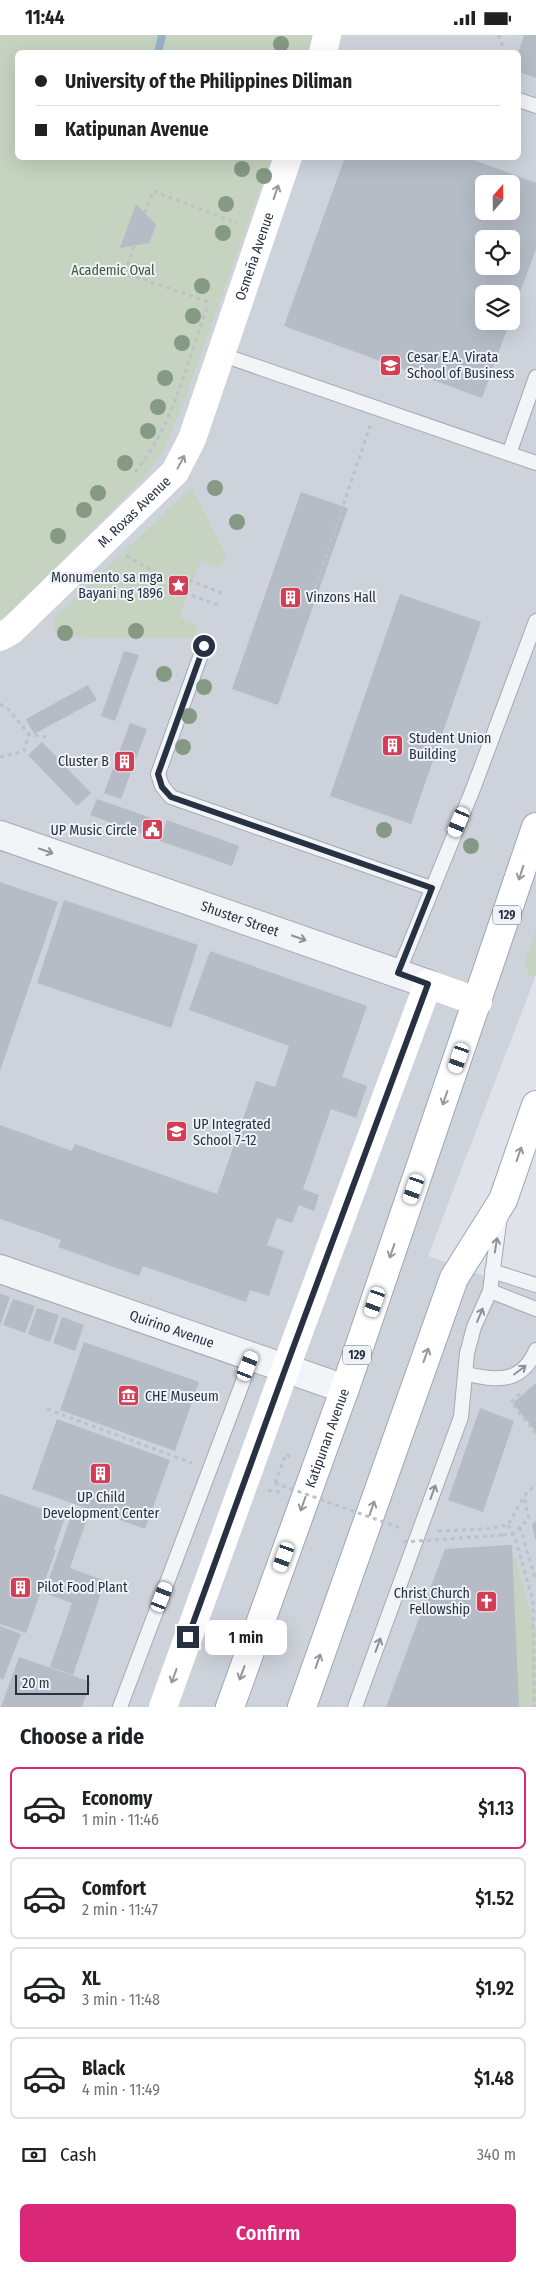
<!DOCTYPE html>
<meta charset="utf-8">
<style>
body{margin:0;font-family:"Fira Sans Condensed",sans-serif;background:#f6f6f6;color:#202124;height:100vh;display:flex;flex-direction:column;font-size:19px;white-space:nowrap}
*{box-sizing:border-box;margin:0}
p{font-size:16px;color:#757577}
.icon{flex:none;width:28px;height:28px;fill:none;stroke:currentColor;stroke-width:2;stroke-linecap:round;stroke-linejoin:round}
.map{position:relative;height:1672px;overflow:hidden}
.sheet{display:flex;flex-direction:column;background:#fff;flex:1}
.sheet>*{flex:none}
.banner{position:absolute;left:15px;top:15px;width:506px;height:110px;border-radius:8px;box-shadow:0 5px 20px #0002;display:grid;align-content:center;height:110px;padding:0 20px;background:#fff}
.needle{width:32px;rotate:20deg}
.buttons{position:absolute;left:475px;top:140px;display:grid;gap:10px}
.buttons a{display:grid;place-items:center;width:45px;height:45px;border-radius:8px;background:#fff;box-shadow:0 5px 20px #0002;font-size:25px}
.scale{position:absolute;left:15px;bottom:12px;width:74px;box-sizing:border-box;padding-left:5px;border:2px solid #273141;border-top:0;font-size:14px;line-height:18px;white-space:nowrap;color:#273141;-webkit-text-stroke:4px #eff2f7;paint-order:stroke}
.end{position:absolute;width:22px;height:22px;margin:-11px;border:6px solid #273141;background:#fff;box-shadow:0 0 0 2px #fff}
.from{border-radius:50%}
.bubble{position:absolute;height:35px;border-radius:8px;background:#fff;box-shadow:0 5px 20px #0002;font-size:16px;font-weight:600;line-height:35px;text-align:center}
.car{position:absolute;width:15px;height:30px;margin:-15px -8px;border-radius:6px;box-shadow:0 0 4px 1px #0007;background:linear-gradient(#fff 24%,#345 0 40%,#fff 0 76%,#345 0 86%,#fff 0)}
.banner b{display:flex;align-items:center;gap:18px;height:48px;font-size:19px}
.banner b+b{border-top:1px solid #e0e0e0}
.banner i{width:12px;height:12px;background:#202124}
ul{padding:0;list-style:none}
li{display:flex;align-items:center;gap:15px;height:82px;margin:0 10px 8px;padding:0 10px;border:2px solid #e0e0e0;border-radius:8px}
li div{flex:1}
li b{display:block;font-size:19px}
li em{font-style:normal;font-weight:600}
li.on{border-color:#db2777}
li>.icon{width:45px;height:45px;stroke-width:1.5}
h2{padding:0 20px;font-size:22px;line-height:60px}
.pay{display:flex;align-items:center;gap:12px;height:55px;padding:0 20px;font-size:19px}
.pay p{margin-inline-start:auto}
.primary-button{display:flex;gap:10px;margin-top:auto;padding:10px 20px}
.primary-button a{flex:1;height:58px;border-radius:8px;background:#db2777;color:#fff;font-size:20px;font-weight:600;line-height:58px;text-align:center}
.status{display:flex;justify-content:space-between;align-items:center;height:35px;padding:0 25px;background:#fff;direction:ltr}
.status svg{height:14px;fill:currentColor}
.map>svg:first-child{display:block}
.built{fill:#cdd2db;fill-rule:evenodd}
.green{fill:#c5d3c0}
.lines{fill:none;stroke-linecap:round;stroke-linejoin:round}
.stream{stroke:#98b1cb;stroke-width:8}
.building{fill:#b6bcc6;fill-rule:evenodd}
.lane-casing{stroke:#a4aab3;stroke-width:16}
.street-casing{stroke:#a4aab3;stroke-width:30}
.primary-casing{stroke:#9ea7b5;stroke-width:30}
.path{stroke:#bdc1c8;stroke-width:3;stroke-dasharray:4 4;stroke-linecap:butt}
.lane{stroke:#f2f4f7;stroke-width:14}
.street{stroke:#f2f4f7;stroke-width:28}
.secondary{stroke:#fff;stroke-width:28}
.primary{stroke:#fff;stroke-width:28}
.path-bridge{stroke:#bdc1c8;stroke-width:3;stroke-dasharray:4 4;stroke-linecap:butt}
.tree{fill:#859985}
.oneway{stroke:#9398a0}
.oneway2{stroke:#8c929c}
.route{stroke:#273141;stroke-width:6}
.labels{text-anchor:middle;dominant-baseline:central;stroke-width:4;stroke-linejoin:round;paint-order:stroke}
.shield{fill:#eff2f7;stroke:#636b78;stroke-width:1}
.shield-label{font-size:12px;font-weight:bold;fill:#273141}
.street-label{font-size:14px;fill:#273141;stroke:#eff2f7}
.park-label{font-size:14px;fill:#3c5d34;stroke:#eff2f7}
.poi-label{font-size:14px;fill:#273141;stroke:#eff2f7;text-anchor:start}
</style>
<div class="status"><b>11:44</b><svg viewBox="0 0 49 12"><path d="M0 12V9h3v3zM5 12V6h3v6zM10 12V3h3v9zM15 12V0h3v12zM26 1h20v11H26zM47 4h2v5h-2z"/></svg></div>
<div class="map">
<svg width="536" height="1672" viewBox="0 0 536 1672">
<rect width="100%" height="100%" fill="#dfe3e9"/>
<path class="built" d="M 0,0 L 536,0 L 536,940 L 428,1221 L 506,1249 L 507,1245 L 536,1256 L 536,1672 L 0,1672 ZM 18,18 L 519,18 L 519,122 L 18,122 ZM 484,149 L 511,149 L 511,176 L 484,176 ZM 484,204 L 511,204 L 511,231 L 484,231 ZM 484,259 L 511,259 L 511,286 L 484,286 Z"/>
<path class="green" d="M 0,0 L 313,0 L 308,17 L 18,18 L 18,122 L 271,123 L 181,375 L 163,416 L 144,443 L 11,577 L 0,584 Z
M 192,452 L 226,520 L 223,527 L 217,533 L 200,527 L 179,582 L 196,589 L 197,596 L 193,603 L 62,602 C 54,597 52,591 55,582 Z
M 536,895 L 536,941 L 532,942 L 524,930 Z
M 503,1522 L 515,1522 L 536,1597 L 536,1672 L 510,1672 Z"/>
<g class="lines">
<path class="stream" d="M 158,18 L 162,0"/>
</g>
<path class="building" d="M 524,0 L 536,0 L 536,43 L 519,37 L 518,18 Z
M 345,122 L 466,122 L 536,148 L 536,214 L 511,282 L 511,259 L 484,259 L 484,286 L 510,286 L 482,363 L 284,291 ZM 484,149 L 511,149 L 511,176 L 484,176 ZM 484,204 L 511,204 L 511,231 L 484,231 Z
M 136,169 L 156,190 L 149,208 L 120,213 Z
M 301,457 L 348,473 L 278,670 L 232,654 Z
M 400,559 L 481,587 L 411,789 L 330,761 Z
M 124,616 L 139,620 L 115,686 L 101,681 Z
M 88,650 L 97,665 L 34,699 L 26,684 Z
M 130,688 L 147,694 L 121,764 L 104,758 Z
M 42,707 L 91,758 L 77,771 L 28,720 Z
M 97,764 L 163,787 L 157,804 L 90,780 Z
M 167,785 L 239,811 L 232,831 L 160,806 Z
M 0,847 L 58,867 L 0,1036 Z
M 64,865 L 198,910 L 171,993 L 37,948 Z
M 210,916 L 367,971 L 342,1042 L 367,1051 L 356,1083 L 331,1074 L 303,1154 L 319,1160 L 314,1176 L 299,1170 L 292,1188 L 277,1183 L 267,1210 L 284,1216 L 269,1261 L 250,1255 L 246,1267 L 143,1231 L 139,1241 L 58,1212 L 61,1205 L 0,1184 L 0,1090 L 72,1116 L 75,1109 L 217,1159 L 256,1046 L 275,1052 L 289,1011 L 189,975 Z
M 0,1259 L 10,1262 L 0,1291 Z
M 13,1264 L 35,1271 L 25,1298 L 3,1290 Z
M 37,1273 L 59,1280 L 50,1307 L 28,1299 Z
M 62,1282 L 84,1290 L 75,1316 L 53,1308 Z
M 84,1307 L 199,1347 L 175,1416 L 60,1375 Z
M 536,1348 L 536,1397 L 513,1368 Z
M 480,1373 L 514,1386 L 483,1477 L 448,1465 Z
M 57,1384 L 170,1425 L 145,1494 L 32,1454 Z
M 0,1459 L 65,1482 L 54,1514 L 56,1515 L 26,1598 L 0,1589 Z
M 74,1473 L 89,1478 L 70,1533 L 105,1546 L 73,1640 L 50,1632 L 72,1568 L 44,1558 Z
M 536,1486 L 536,1504 L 535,1504 L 532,1489 Z
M 512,1510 L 519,1672 L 386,1672 L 445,1514 Z
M 0,1591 L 21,1599 L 3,1645 L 0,1643 Z
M 19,1622 L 91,1647 L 82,1672 L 1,1672 Z"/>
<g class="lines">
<defs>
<path id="lane" d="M 519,65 L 536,71
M 220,319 L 536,428
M 509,419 L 536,342
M 204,611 L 158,739 L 162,751 L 171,762 L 431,853
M 398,938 L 473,754 L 536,586
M 492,1236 L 536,1250
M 490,1256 L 536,1274
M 466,1339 C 496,1345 521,1350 536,1315
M 120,1672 L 253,1320
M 355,1672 L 461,1382 L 467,1318 L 474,1292 L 490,1256 L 500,1181"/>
<g id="street">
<path id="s1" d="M 0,800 L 428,949"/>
<path id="s2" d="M 0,1234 L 345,1354"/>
</g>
<g id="primary">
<path id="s4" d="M 230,1672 L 349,1342 L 536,792"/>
<path d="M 302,1672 L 454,1243 L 503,1165 L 536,1070"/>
</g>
</defs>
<use href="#lane" class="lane-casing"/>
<use href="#street" class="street-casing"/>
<use href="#primary" class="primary-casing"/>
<path class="path" d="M 498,0 L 502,9 L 501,18
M 145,178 L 153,156 L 237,188
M 134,211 L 125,238 L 209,267
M 135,437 C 172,394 188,324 208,270
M 126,521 L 176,548
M 310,568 L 370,391
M 218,570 L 174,554 L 178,541 L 222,558
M 0,669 L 8,674 L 29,699 L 46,702
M 0,722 L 24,716 L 29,699
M 520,1359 L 511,1367 L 536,1399
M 47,1374 L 192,1428
M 275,1448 L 286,1419 L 292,1423
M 268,1455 L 280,1457
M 508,1490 L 516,1506 L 533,1566 L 534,1672
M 520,1492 L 536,1546
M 438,1496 L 485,1494 L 508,1490 L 524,1461 L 536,1449
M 503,1500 L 512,1499 L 529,1484 L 524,1462"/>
<use href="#lane" class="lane"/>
<use href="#street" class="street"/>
<g class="secondary">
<path d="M 323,18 L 327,0"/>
<path id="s3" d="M 0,602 L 11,596 L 175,437 L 192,404 L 288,122"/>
<path d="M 163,1672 L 286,1332 L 428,949 L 478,967"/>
</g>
<use href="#primary" class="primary"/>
<path class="path-bridge" d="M 275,1448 L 403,1494
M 403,1507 L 503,1500"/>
</g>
<g class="tree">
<circle cx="281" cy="9" r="8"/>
<circle cx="242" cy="134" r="8"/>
<circle cx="264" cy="141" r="8"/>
<circle cx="226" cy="169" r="8"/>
<circle cx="223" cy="198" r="8"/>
<circle cx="202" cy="251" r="8"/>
<circle cx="193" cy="281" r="8"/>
<circle cx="182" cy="308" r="8"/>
<circle cx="165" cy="343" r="8"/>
<circle cx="158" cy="372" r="8"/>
<circle cx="148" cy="396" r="8"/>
<circle cx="125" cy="428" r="8"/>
<circle cx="215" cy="453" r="8"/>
<circle cx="98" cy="458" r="8"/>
<circle cx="84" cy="475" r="8"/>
<circle cx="237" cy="487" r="8"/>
<circle cx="58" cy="501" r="8"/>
<circle cx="136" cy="596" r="8"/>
<circle cx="65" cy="598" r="8"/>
<circle cx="164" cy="639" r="8"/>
<circle cx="204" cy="652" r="8"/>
<circle cx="189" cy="681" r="8"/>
<circle cx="183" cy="712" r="8"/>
<circle cx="384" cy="795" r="8"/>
<circle cx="471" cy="811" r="8"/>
</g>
<defs><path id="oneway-shaft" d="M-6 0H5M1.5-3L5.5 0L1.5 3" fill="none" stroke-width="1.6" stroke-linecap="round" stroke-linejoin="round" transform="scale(1.25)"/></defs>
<g class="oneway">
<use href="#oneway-shaft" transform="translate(276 157) rotate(-71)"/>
<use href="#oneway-shaft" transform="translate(181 427) rotate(-62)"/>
<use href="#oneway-shaft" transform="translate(521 838) rotate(108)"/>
<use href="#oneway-shaft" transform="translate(445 1063) rotate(109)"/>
<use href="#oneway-shaft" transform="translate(519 1119) rotate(-71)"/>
<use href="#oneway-shaft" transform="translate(392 1216) rotate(109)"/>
<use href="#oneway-shaft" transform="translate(426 1320) rotate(-70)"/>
<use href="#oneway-shaft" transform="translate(303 1469) rotate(110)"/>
<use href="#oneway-shaft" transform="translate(372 1473) rotate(-71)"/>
<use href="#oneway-shaft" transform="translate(318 1626) rotate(-71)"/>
<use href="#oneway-shaft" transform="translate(242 1638) rotate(110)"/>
<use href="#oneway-shaft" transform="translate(174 1641) rotate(110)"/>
</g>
<g class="oneway2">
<use href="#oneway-shaft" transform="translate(46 816) rotate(19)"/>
<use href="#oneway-shaft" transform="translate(299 903) rotate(19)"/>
<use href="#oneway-shaft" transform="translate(496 1210) rotate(-81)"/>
<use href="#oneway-shaft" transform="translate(480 1280) rotate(-67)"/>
<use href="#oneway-shaft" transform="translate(520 1335) rotate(-37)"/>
<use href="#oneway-shaft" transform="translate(433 1457) rotate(-70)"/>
<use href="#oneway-shaft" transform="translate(378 1610) rotate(-70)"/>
</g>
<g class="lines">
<path class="route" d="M 188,1602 L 286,1332 L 428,949 L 398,938 L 432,853 L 171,762 L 162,752 L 158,739 L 204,611"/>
</g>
<defs>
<symbol id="school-square" viewBox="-11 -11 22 22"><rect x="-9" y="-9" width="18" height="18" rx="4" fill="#d43e55" stroke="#eff2f7"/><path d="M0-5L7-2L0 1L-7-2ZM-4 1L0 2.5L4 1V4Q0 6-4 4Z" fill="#fff"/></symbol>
<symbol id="sight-square" viewBox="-11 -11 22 22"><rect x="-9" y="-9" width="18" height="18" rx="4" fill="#d43e55" stroke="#eff2f7"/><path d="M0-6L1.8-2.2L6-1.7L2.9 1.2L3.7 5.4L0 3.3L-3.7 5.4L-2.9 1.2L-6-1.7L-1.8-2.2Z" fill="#fff"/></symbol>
<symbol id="building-square" viewBox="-11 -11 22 22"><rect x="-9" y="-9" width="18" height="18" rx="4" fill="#d43e55" stroke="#eff2f7"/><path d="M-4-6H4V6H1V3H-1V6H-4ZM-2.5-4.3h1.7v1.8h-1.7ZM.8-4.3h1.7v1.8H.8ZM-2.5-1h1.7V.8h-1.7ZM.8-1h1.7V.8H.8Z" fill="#fff"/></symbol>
<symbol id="civic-square" viewBox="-11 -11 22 22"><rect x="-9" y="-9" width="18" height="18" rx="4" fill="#d43e55" stroke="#eff2f7"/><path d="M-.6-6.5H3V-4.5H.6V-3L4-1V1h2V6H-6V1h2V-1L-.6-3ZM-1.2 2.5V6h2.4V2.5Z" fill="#fff"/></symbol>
<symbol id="museum-square" viewBox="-11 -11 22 22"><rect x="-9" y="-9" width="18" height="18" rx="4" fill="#d43e55" stroke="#eff2f7"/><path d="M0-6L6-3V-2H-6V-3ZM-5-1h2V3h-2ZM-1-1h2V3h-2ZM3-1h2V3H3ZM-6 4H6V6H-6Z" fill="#fff"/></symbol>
<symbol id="church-square" viewBox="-11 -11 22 22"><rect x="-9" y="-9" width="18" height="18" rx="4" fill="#d43e55" stroke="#eff2f7"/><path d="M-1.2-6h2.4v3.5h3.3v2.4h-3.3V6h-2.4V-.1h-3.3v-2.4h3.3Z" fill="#fff"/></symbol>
</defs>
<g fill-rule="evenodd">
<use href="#school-square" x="378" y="318" width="25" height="25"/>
<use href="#sight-square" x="166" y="538" width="25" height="25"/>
<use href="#building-square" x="278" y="550" width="25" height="25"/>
<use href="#building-square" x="380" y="698" width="25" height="25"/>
<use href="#building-square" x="112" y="714" width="25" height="25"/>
<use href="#civic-square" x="140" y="782" width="25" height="25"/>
<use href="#school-square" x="164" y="1084" width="25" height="25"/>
<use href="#museum-square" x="116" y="1348" width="25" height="25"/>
<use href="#building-square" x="88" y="1426" width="25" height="25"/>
<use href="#building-square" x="8" y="1540" width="25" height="25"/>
<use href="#church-square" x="474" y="1554" width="25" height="25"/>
</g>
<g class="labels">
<g class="shield">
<rect x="493" y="870.5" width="28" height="19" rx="4"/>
<rect x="343" y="1310.5" width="28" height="19" rx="4"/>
</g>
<g class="shield-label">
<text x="507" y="880">129</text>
<text x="357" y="1320">129</text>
</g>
<g class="street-label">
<text stroke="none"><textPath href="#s3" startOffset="471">Osmeña Avenue</textPath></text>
<text stroke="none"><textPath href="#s3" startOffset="184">M. Roxas Avenue</textPath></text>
<text stroke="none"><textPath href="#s1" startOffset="254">Shuster Street</textPath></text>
<text stroke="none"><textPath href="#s2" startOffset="182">Quirino Avenue</textPath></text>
<text stroke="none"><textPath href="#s4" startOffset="286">Katipunan Avenue</textPath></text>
</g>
<g class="park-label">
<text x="113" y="235">Academic Oval</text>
</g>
<g class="poi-label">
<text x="407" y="322">Cesar E.A. Virata<tspan x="407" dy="16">School of Business</tspan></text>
<text x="163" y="542" text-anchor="end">Monumento sa mga<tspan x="163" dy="16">Bayani ng 1896</tspan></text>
<text x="306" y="562">Vinzons Hall</text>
<text x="409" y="703">Student Union<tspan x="409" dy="16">Building</tspan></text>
<text x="109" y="726" text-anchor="end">Cluster B</text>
<text x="137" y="795" text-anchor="end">UP Music Circle</text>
<text x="193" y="1089">UP Integrated<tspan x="193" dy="16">School 7-12</tspan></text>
<text x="145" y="1361">CHE Museum</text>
<text x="101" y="1462" text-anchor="middle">UP Child<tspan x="101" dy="16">Development Center</tspan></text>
<text x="37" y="1552">Pilot Food Plant</text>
<text x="470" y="1558" text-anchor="end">Christ Church<tspan x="470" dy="16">Fellowship</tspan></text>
</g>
</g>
</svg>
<div class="buttons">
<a><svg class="needle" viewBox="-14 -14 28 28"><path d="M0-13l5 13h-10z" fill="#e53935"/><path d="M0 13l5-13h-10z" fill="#757577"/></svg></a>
<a><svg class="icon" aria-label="locate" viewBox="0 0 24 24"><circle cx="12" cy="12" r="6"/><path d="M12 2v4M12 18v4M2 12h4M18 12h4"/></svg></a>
<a><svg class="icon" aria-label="layers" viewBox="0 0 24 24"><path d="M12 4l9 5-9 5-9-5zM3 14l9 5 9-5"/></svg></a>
</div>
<div class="scale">20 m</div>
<i class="end from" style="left:204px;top:611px"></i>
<i class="end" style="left:188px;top:1602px"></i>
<div class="bubble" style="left:205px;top:1585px;width:82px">1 min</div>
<i class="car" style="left:459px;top:787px;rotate:203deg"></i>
<i class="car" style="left:459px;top:1023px;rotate:199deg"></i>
<i class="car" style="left:414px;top:1154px;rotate:199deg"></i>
<i class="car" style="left:375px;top:1267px;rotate:199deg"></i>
<i class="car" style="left:248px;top:1331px;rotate:22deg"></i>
<i class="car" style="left:284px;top:1522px;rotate:200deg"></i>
<i class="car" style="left:162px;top:1562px;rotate:21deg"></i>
<div class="banner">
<b><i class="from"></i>University of the Philippines Diliman</b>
<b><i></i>Katipunan Avenue</b>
</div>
</div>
<section class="sheet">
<h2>Choose a ride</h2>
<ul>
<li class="on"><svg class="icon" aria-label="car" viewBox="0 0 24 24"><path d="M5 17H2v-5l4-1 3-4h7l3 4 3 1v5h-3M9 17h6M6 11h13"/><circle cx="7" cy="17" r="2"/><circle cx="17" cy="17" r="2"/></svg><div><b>Economy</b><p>1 min · 11:46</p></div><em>$1.13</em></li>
<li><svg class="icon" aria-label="car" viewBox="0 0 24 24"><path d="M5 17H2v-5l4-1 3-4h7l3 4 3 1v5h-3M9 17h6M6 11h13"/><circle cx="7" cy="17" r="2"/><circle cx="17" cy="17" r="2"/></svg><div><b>Comfort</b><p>2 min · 11:47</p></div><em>$1.52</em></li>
<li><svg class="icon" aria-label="car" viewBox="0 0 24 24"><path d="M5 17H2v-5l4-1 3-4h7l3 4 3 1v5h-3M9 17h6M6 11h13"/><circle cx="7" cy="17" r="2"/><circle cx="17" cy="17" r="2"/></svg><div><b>XL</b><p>3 min · 11:48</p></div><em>$1.92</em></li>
<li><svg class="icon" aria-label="car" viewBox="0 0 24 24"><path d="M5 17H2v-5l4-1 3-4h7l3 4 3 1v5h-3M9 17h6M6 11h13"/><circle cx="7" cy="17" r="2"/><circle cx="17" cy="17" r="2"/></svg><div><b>Black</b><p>4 min · 11:49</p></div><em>$1.48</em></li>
</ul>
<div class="pay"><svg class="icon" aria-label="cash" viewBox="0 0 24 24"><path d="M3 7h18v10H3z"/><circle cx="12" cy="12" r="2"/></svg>Cash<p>340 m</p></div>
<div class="primary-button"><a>Confirm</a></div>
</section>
